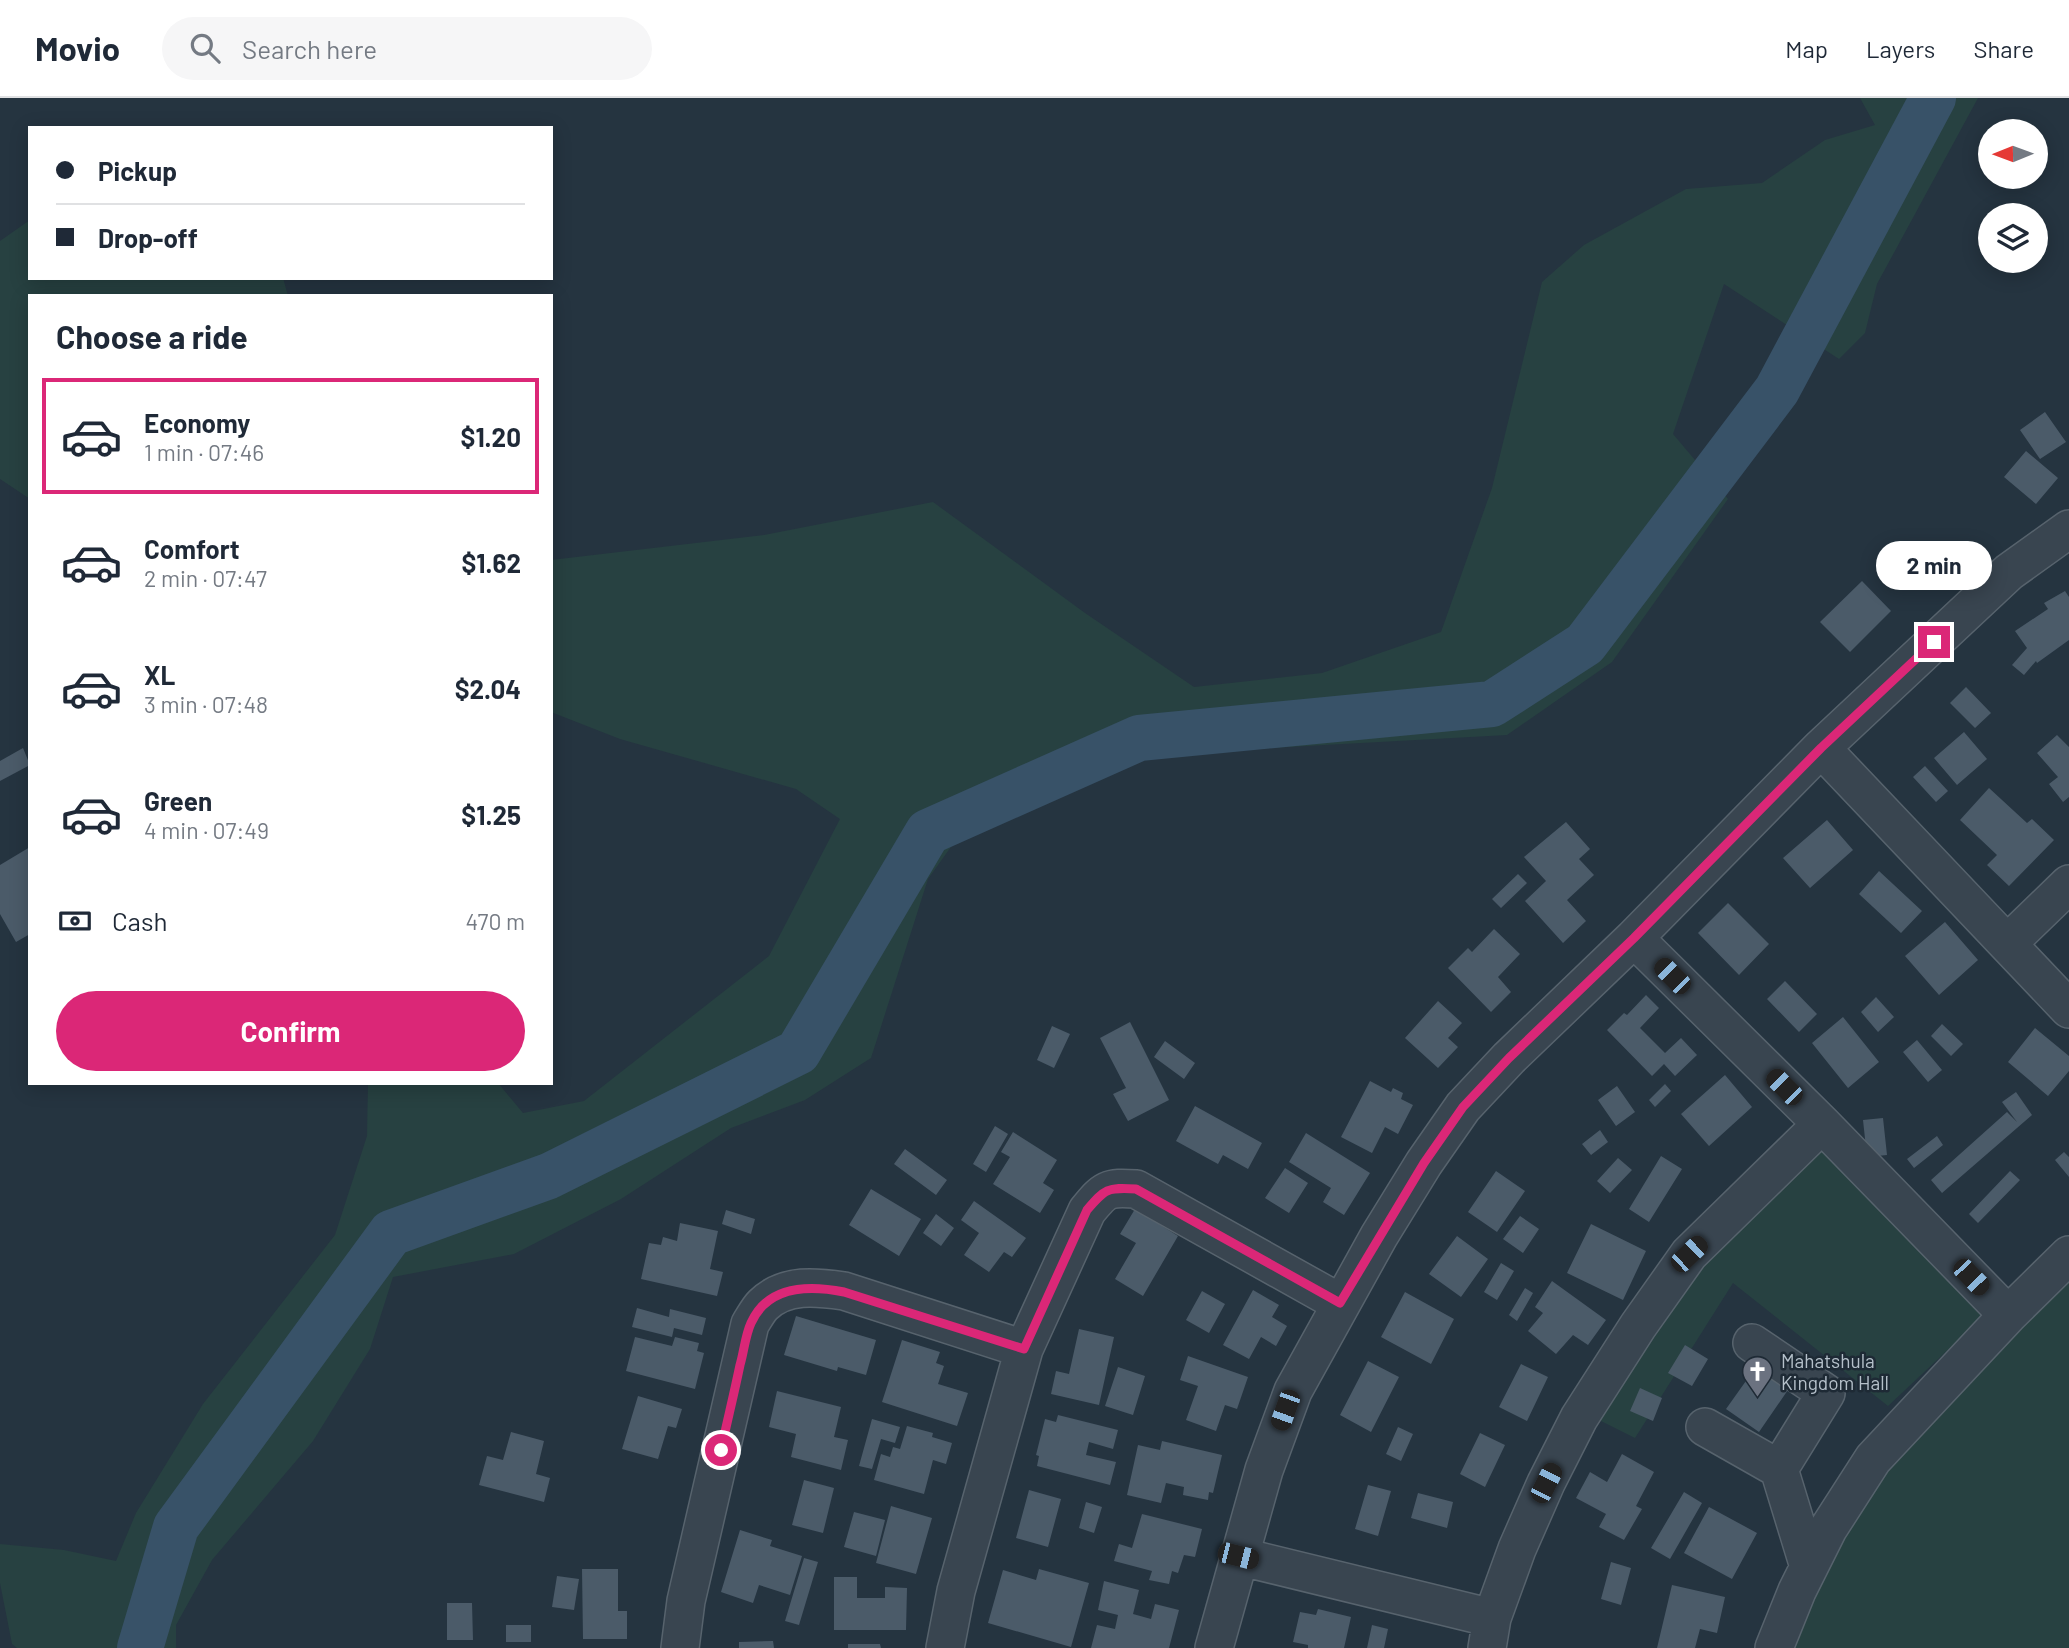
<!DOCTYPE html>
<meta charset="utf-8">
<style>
body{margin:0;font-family:Barlow,sans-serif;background:#f6f6f7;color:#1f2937;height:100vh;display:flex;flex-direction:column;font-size:26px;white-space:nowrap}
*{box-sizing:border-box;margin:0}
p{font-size:23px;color:#747a83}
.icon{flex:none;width:38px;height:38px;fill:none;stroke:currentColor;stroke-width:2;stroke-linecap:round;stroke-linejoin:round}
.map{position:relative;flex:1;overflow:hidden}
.drawer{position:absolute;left:28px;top:196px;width:525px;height:791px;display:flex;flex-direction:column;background:#fff;border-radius:0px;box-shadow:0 4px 18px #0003}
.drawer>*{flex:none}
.hud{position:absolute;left:28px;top:28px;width:525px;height:154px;border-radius:0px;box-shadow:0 4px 18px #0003;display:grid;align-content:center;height:154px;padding:0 28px;background:#fff}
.needle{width:46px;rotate:269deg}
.buttons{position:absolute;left:1978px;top:21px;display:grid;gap:14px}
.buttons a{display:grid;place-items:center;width:70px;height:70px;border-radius:50%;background:#fff;box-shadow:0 4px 18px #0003;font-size:35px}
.end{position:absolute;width:32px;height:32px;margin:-16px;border:9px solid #db2777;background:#fff;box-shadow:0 0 0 4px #fff}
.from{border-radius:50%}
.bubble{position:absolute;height:49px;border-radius:24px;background:#fff;box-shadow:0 4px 18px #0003;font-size:23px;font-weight:700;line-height:49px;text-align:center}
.car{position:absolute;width:21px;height:42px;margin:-21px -10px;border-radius:9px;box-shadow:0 0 5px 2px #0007;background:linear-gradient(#222 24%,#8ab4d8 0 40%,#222 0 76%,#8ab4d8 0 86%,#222 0)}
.hud b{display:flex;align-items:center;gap:24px;height:66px;font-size:26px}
.hud b+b{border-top:2px solid #e0e1e3}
.hud i{width:18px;height:18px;background:#1f2937}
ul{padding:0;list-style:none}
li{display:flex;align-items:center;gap:21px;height:116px;margin:0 14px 10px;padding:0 14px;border:4px solid transparent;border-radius:0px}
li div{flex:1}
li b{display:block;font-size:26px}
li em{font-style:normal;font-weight:700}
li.on{border-color:#db2777}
li>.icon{width:63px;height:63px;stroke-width:1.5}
h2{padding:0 28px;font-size:32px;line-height:84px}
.pay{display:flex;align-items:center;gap:18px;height:77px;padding:0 28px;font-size:26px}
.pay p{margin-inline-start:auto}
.action{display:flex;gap:14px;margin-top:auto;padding:14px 28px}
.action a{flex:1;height:80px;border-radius:42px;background:#db2777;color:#fff;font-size:28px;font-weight:700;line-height:80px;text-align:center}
header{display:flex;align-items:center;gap:42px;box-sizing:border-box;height:98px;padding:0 35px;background:#fff;border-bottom:2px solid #e0e1e3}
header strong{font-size:33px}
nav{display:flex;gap:38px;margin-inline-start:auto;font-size:24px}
.search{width:490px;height:63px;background:#f6f6f7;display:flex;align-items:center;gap:18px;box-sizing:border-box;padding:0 24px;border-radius:38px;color:#747a83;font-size:26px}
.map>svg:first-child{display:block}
.green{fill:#274141}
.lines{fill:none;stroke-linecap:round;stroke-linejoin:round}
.river{stroke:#385268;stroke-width:46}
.building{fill:#4b5b69}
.minor-casing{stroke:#57636d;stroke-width:40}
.minor{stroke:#394550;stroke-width:37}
.route{stroke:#db2777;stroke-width:9}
.labels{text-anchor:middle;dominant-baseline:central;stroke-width:5;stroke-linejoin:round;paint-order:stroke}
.poi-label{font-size:19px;fill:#b5c0ca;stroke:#1e2a35;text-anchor:start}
</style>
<header>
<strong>Movio</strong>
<div class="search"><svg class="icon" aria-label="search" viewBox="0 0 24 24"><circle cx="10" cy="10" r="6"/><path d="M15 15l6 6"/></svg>Search here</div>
<nav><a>Map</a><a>Layers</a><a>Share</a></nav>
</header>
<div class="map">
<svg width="2069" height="1550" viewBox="0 0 2069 1550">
<rect width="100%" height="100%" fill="#253440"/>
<path class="green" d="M 1860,0 L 1978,0 L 1877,186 L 1865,235 L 1839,261 L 1724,186 L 1673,336 L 1728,401 L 1612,564 L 1507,637 L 1143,657 L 953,746 L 928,781 L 871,960 L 805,1002 L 731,1030 L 621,1101 L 514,1156 L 393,1179 L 370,1251 L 313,1343 L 212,1462 L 176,1527 L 176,1550 L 17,1550 L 12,1546 L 0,1485 L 0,1446 L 64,1452 L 116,1463 L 136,1415 L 203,1306 L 335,1137 L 367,1038 L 368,985 L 498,985 L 523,1015 L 584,1003 L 769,858 L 840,721 L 796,691 L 620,641 L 551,614 L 551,462 L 764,437 L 933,404 L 1085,515 L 1194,589 L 1322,575 L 1441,534 L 1492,390 L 1542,184 L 1584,147 L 1686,91 L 1762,85 L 1825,42 L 1875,27 Z
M 30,122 L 30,180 L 283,180 L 288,198 L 30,198 L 30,401 L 0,381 L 0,143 Z
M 1821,1048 L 1986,1216 L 1888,1308 L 1733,1185 L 1635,1340 L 1599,1322 L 1702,1168 Z
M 2069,1169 L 2069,1550 L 1783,1550 L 1881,1365 Z"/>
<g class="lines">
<path class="river" d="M 140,1550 L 176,1429 L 391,1135 L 549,1078 L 798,954 L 928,734 L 1139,640 L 1492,606 L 1585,546 L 1777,292 L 1933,0"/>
</g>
<path class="building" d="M 2045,314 L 2066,344 L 2040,361 L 2020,332 Z
M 2026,353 L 2058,380 L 2036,406 L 2004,379 Z
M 1862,483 L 1891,513 L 1850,554 L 1820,524 Z
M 2065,493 L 2069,499 L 2069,542 L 2037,565 L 2036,563 L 2024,577 L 2012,567 L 2027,550 L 2015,533 L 2048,511 L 2044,505 Z
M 1966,589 L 1991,615 L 1975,630 L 1950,605 Z
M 1964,634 L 1987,661 L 1957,687 L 1934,660 Z
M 2057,637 L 2069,649 L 2069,699 L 2063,704 L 2049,686 L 2058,679 L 2037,655 Z
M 23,650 L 30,667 L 0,683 L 0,663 Z
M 1925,668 L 1948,693 L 1936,704 L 1913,679 Z
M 1989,690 L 2027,725 L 2032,721 L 2054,742 L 2009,788 L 1987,767 L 1997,757 L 1960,722 Z
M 1827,722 L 1853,752 L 1810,790 L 1783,760 Z
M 1566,724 L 1590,751 L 1579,761 L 1594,777 L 1567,802 L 1586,823 L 1563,845 L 1525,803 L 1546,783 L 1524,759 Z
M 30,749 L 30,836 L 16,844 L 0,816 L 0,767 Z
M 1879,773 L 1922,813 L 1901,835 L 1859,796 Z
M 1518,776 L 1527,785 L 1501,810 L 1492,801 Z
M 1728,805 L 1769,846 L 1739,877 L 1698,835 Z
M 1945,824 L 1978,862 L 1939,897 L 1905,858 Z
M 1494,831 L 1520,856 L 1498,879 L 1511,894 L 1491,914 L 1448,870 L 1468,850 L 1472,854 Z
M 1785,883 L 1817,916 L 1799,934 L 1767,901 Z
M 1646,897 L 1659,910 L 1640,930 L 1665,955 L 1681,940 L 1697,957 L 1675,978 L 1664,966 L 1652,978 L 1607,932 L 1624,915 L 1627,917 Z
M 1876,899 L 1894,919 L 1878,934 L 1861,914 Z
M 1438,903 L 1462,925 L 1448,940 L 1458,949 L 1438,970 L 1405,940 Z
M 1843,919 L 1879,964 L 1848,990 L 1812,945 Z
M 1130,924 L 1169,1002 L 1128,1023 L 1113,996 L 1126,990 L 1100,940 Z
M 1942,926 L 1963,946 L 1951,958 L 1931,938 Z
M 1052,928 L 1070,936 L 1054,970 L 1037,962 Z
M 2035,930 L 2069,958 L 2069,973 L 2048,998 L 2008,964 Z
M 1917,942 L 1942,972 L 1928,984 L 1903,954 Z
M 1165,943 L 1195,965 L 1184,981 L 1154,959 Z
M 1725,977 L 1752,1009 L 1709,1048 L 1681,1016 Z
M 1370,983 L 1391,994 L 1393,990 L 1403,995 L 1401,1001 L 1413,1007 L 1398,1036 L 1385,1029 L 1372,1055 L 1341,1039 Z
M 1665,986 L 1671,993 L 1655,1009 L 1649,1002 Z
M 1617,988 L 1635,1014 L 1616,1028 L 1598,1002 Z
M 2016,994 L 2032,1017 L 1942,1095 L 1931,1082 L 2007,1014 L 2017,1024 L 2002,1004 Z
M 1195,1008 L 1262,1045 L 1248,1071 L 1223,1057 L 1218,1066 L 1176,1043 Z
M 1883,1020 L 1887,1057 L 1867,1059 L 1863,1022 Z
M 995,1028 L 1008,1036 L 986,1074 L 973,1066 Z
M 1600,1032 L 1608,1044 L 1591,1057 L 1582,1046 Z
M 1013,1034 L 1057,1062 L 1043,1085 L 1054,1092 L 1040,1115 L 993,1086 L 1010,1059 L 1001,1054 Z
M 1306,1035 L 1370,1075 L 1344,1117 L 1323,1104 L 1331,1090 L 1289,1064 Z
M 1937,1038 L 1943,1047 L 1914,1070 L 1907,1061 Z
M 905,1051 L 947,1082 L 936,1097 L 894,1066 Z
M 2064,1054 L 2069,1059 L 2069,1079 L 2055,1062 Z
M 1661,1058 L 1682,1071 L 1649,1124 L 1629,1111 Z
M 1618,1060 L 1632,1072 L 1610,1095 L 1597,1083 Z
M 1285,1070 L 1308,1085 L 1289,1115 L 1265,1100 Z
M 1496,1073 L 1525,1093 L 1497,1134 L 1468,1114 Z
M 2010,1073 L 2020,1082 L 1978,1125 L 1969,1116 Z
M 871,1091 L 921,1121 L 899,1158 L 849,1127 Z
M 974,1103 L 1026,1140 L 1012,1159 L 1004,1154 L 989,1174 L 964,1157 L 979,1135 L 961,1122 Z
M 1135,1111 L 1178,1138 L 1143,1198 L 1115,1181 L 1136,1145 L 1120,1136 Z
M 726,1112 L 755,1121 L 751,1136 L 722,1126 Z
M 936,1116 L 954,1130 L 941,1148 L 923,1135 Z
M 1520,1118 L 1539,1131 L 1523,1155 L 1503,1141 Z
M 680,1125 L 718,1133 L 710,1171 L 723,1174 L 717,1198 L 641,1181 L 649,1145 L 661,1147 L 663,1139 L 677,1143 Z
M 1591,1126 L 1646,1153 L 1623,1202 L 1567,1175 Z
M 1457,1138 L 1488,1161 L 1461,1199 L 1429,1176 Z
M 1501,1165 L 1514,1173 L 1497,1202 L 1484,1194 Z
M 1552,1183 L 1606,1222 L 1588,1247 L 1573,1237 L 1556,1256 L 1528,1233 L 1543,1215 L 1535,1209 Z
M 1525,1190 L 1533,1195 L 1517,1223 L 1509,1217 Z
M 1253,1192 L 1279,1207 L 1272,1219 L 1287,1228 L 1276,1248 L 1261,1239 L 1249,1261 L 1223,1247 Z
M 1202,1193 L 1225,1206 L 1209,1235 L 1186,1222 Z
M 1405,1194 L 1454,1221 L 1431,1266 L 1381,1239 Z
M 637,1210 L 669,1219 L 670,1211 L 706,1220 L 702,1237 L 674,1230 L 672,1239 L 632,1229 Z
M 796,1218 L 876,1242 L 866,1277 L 838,1269 L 837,1273 L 784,1257 Z
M 1079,1231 L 1114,1239 L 1099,1307 L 1051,1296 L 1056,1273 L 1069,1276 Z
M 635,1239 L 672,1248 L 675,1239 L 699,1245 L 697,1253 L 704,1255 L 695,1291 L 626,1273 Z
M 902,1242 L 940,1254 L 936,1265 L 944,1268 L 938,1286 L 968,1295 L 957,1328 L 882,1304 Z
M 1685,1247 L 1708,1261 L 1692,1288 L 1668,1275 Z
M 1188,1258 L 1248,1279 L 1237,1311 L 1225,1307 L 1216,1333 L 1186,1322 L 1198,1288 L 1180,1282 Z
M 1368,1263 L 1399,1279 L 1371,1334 L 1340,1317 Z
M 1521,1266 L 1548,1279 L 1527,1323 L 1499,1309 Z
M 1758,1266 L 1790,1289 L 1759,1334 L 1726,1311 Z
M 1118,1269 L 1145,1278 L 1133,1317 L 1105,1308 Z
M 1640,1290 L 1662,1300 L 1653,1323 L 1630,1313 Z
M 777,1293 L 841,1309 L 834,1339 L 848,1342 L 841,1372 L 791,1359 L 796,1336 L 769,1329 Z
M 638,1298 L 682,1311 L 676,1330 L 668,1328 L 658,1361 L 622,1351 Z
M 1058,1317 L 1118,1332 L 1113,1351 L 1089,1344 L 1086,1357 L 1116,1364 L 1110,1387 L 1037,1368 L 1039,1358 L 1036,1357 L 1045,1321 L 1056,1324 Z
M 872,1321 L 900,1329 L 895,1345 L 881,1341 L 872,1371 L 859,1368 Z
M 907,1328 L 933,1335 L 932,1339 L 952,1345 L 946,1366 L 933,1362 L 924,1396 L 874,1382 L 881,1356 L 890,1359 L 893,1349 L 900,1351 Z
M 1398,1329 L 1413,1336 L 1401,1363 L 1386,1356 Z
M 511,1334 L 544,1343 L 536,1376 L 550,1380 L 544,1404 L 479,1387 L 487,1358 L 503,1362 Z
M 1480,1335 L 1505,1347 L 1485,1389 L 1460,1376 Z
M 1162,1343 L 1222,1357 L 1213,1395 L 1209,1394 L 1208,1402 L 1183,1397 L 1184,1389 L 1166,1385 L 1161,1405 L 1127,1397 L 1138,1347 L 1160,1352 Z
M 1622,1356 L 1654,1374 L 1636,1408 L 1642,1411 L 1624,1442 L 1599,1429 L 1606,1416 L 1576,1400 L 1590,1374 L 1607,1384 Z
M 804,1382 L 834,1390 L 823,1435 L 792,1427 Z
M 1368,1387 L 1391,1393 L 1378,1438 L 1355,1431 Z
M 1029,1392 L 1061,1401 L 1048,1449 L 1016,1440 Z
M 1684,1394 L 1702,1405 L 1670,1461 L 1651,1450 Z
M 1418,1395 L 1453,1404 L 1447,1430 L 1411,1420 Z
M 1086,1404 L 1102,1409 L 1094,1435 L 1079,1430 Z
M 891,1408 L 932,1420 L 916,1476 L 876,1465 Z
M 1709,1409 L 1757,1435 L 1732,1481 L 1684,1455 Z
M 854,1414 L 885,1422 L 876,1458 L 844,1449 Z
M 1142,1416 L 1202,1431 L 1195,1459 L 1184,1457 L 1178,1475 L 1172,1473 L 1169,1486 L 1149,1482 L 1152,1473 L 1114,1463 L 1119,1446 L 1132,1450 Z
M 740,1432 L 772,1442 L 770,1448 L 802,1458 L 790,1497 L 759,1487 L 753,1505 L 721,1494 Z
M 804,1460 L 818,1464 L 799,1527 L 785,1523 Z
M 1611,1464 L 1631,1470 L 1621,1507 L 1601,1501 Z
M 582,1471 L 618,1471 L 618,1513 L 627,1513 L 627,1541 L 583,1541 Z
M 1039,1471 L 1089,1485 L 1071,1549 L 988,1525 L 1003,1472 L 1036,1482 Z
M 557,1478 L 579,1481 L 574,1512 L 552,1509 Z
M 834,1479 L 857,1479 L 857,1500 L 885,1500 L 885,1489 L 907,1490 L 906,1532 L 834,1532 Z
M 1104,1483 L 1139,1492 L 1133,1516 L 1151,1521 L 1155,1506 L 1179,1512 L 1169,1550 L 1091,1550 L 1097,1527 L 1115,1531 L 1118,1517 L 1098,1512 Z
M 1672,1487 L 1725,1499 L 1717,1535 L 1700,1531 L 1695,1550 L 1657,1550 Z
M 447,1505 L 472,1505 L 473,1542 L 447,1542 Z
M 1318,1511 L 1351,1519 L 1344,1550 L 1308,1550 L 1308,1547 L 1293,1544 L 1300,1514 L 1316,1517 Z
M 506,1527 L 531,1527 L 531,1544 L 506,1544 Z
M 1372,1527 L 1388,1531 L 1384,1550 L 1367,1550 Z
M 773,1543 L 774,1550 L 739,1550 L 739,1544 Z
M 848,1546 L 880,1546 L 881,1550 L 848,1550 Z"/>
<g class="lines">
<defs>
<path id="minor" d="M 1821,650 L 2069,911
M 2008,845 L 2069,786
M 2008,1217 L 1822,1026 L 1634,840 L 1821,650 L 2009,474 L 2069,431
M 1752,1245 L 1826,1295 L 1779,1371
M 1705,1329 L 1779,1371 L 1809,1469
M 1238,1458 L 1492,1520
M 680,1550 L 686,1503 L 750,1226 C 754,1220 758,1212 763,1207 C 785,1185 817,1189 844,1193 L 1024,1251
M 945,1550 L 956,1493 L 1024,1251 L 1087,1113 C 1105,1091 1107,1089 1136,1091 L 1340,1205
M 1214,1550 L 1264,1372 L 1293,1293 L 1379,1138 L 1424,1065 L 1463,1009 L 1509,960 L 1634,840
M 1487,1550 L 1492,1520 L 1517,1451 L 1546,1385 L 1579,1320 L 1638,1228 L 1689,1156 L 1822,1026
M 1774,1550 L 1797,1493 L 1828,1431 L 1873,1361 L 2008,1217 L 2069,1157"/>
</defs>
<use href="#minor" class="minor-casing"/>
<use href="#minor" class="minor"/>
</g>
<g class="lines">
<path class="route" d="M 721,1352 C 727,1324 734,1296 740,1267 C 744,1254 745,1238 751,1225 C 768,1187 809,1187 844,1194 L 1024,1251 L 1087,1112 C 1105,1091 1107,1089 1136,1091 L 1340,1205 L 1424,1065 L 1463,1009 L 1509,960 L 1634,840 L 1821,650 L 1934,544"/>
</g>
<defs>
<symbol id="church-pin" viewBox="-11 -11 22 30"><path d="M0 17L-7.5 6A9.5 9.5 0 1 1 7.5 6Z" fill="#6b7280" stroke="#1e2a35"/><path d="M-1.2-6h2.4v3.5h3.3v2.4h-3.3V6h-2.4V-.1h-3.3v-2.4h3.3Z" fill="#fff"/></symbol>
</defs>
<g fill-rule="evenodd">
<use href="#church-pin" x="1740" y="1256" width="35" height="47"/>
</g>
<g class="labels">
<g class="poi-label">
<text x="1781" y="1262">Mahatshula<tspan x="1781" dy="22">Kingdom Hall</tspan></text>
</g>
</g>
</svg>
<div class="buttons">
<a><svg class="needle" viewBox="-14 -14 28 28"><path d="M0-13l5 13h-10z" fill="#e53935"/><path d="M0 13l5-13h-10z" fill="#747a83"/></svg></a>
<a><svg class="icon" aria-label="layers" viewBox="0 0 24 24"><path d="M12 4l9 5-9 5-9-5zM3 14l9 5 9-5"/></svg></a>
</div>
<i class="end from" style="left:721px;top:1352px"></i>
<i class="end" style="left:1934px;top:544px"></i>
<div class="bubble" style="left:1876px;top:443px;width:116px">2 min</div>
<i class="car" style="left:1672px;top:878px;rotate:315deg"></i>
<i class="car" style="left:1784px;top:989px;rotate:315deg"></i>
<i class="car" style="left:1689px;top:1156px;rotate:46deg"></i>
<i class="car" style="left:1971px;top:1179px;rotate:136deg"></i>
<i class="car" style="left:1285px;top:1312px;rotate:200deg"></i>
<i class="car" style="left:1546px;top:1385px;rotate:27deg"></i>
<i class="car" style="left:1238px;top:1458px;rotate:104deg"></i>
<div class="hud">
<b><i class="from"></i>Pickup</b>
<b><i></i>Drop-off</b>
</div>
<section class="drawer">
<h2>Choose a ride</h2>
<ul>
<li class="on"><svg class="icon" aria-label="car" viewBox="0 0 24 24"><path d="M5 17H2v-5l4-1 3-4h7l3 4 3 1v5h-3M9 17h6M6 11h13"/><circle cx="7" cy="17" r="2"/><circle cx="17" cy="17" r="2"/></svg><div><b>Economy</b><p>1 min · 07:46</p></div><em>$1.20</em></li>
<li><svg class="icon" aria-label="car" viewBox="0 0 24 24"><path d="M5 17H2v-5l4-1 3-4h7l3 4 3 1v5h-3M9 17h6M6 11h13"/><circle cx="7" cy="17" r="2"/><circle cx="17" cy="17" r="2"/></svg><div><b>Comfort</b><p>2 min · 07:47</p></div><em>$1.62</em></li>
<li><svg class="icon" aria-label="car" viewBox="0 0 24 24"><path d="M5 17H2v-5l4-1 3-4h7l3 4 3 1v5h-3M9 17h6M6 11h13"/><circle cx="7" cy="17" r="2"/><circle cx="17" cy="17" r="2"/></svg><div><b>XL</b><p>3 min · 07:48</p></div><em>$2.04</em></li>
<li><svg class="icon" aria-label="car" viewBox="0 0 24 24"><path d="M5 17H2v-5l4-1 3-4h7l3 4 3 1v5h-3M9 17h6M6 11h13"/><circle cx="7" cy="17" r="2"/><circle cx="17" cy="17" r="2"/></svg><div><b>Green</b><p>4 min · 07:49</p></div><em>$1.25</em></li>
</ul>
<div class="pay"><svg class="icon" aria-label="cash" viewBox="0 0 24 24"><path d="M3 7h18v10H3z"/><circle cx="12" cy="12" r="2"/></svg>Cash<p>470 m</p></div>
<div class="action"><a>Confirm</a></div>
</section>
</div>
